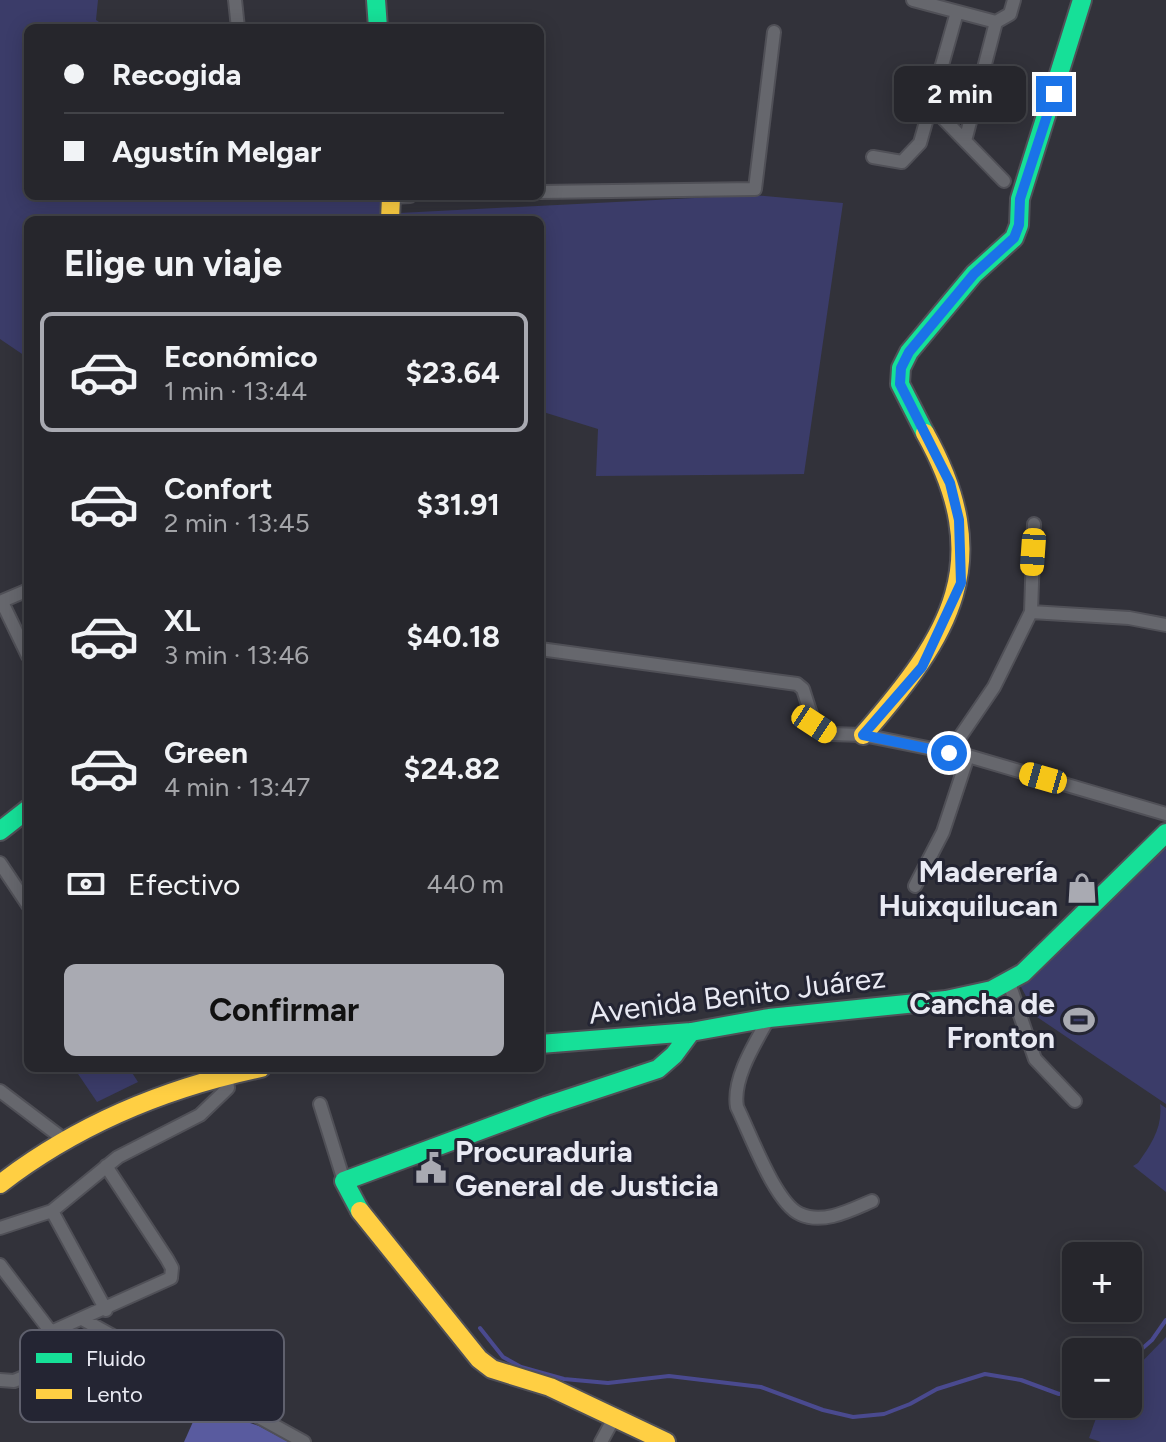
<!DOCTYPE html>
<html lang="es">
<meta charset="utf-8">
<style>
body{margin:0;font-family:Figtree,sans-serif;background:#2e2e34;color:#f1f3f6;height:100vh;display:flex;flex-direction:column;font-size:30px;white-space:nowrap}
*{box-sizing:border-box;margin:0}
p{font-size:26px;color:#a4a5a9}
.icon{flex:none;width:44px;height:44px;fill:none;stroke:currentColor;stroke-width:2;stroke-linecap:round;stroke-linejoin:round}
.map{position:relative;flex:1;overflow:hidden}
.panel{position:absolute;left:24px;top:216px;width:520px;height:856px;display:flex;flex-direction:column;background:#26262c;border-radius:12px;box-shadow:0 4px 20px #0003,0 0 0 2px #424348}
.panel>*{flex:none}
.hud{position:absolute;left:24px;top:24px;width:520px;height:176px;border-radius:12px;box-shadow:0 4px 20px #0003,0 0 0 2px #424348;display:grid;align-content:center;height:176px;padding:0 40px;background:#26262c}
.tools{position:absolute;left:1062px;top:1242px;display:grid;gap:16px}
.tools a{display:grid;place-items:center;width:80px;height:80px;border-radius:12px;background:#26262c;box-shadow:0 4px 20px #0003,0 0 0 2px #424348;font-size:40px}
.end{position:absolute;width:36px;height:36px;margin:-18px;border:10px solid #1a73e8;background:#fff;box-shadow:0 0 0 4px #fff}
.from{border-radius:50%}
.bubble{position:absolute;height:56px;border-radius:12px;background:#26262c;box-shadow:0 4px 20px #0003,0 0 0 2px #424348;font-size:26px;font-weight:700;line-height:56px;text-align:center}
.car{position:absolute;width:24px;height:48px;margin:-24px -12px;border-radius:10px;box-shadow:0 0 6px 2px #0007;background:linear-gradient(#f5c518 24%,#345 0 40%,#f5c518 0 76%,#345 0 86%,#f5c518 0)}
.hud b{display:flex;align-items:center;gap:28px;height:76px;font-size:30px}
.hud b+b{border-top:2px solid #424348}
.hud i{width:20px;height:20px;background:#f1f3f6}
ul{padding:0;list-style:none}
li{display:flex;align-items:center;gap:24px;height:120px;margin:0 16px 12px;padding:0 24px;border:4px solid transparent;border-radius:12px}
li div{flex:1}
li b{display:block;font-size:30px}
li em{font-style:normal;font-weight:700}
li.selected{border-color:#a9aab2}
li>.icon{width:72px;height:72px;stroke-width:1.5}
h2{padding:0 40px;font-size:36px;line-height:96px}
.pay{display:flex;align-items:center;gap:20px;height:88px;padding:0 40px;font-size:30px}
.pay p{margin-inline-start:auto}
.button{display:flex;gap:16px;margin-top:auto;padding:16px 40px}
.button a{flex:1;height:92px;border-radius:12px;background:#a9aab2;color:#111;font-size:32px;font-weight:700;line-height:92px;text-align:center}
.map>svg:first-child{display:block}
.green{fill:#3b3c69}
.forest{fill:#595b9f}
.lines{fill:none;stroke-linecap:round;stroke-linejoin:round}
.stream{stroke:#4a4a8f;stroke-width:4}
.street-casing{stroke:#505057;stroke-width:16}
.fast-casing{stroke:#505057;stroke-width:22}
.slow-casing{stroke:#505057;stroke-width:22}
.street{stroke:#66676d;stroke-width:12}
.fast{stroke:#16e098;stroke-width:18}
.slow{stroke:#ffcf43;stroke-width:18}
.route{stroke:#1a73e8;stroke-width:10}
.labels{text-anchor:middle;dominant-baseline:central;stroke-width:6;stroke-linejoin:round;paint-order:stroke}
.poi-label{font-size:30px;font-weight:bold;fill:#e9eaf3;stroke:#242533;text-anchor:end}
.street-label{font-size:30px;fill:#e9eaf3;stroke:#242533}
.key{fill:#242533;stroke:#5f606d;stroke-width:2}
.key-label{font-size:22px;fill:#e9eaf3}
</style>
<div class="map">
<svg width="1166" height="1442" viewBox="0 0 1166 1442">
<rect width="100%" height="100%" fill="#32323a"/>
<path class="green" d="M 0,0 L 98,0 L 96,20 L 108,28 L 28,28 L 28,196 L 385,196 L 382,220 L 28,220 L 28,358 L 0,339 Z
M 753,195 L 843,203 L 804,474 L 596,476 L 598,429 L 540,411 L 540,220 L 398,220 L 399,213 Z
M 1166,844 L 1166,1104 L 1037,1017 L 1020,985 Z
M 74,1068 L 129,1068 L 138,1082 L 97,1102 Z
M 1160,1104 L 1166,1108 L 1166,1192 L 1133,1166 L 1138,1163 C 1151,1145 1163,1127 1160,1104 Z
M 1166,1337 L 1166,1442 L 1101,1442 L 1089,1438 L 1101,1404 L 1128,1404 L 1128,1376 Z"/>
<path class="forest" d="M 200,1406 L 259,1426 L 289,1442 L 184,1442 Z"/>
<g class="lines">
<path class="stream" d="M 480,1328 L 503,1357 L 521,1367 L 564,1379 L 608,1383 L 669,1376 L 761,1387 L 823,1410 L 853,1417 L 884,1414 L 910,1404 L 937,1389 L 985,1374 L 1021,1380 L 1059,1394 L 1076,1392
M 1128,1361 L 1152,1340 L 1166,1320"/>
<defs>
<path id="street" d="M 235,0 L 238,28
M 913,0 L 996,22 L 1010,14 L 1014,0
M 932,107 L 1004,181
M 965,141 L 996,22
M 873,157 L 902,162 L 920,143 L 957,12
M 540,192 L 755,189 L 774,32
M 392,197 L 410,196
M 0,602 L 28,590
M 2,602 L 28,656
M 1031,612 L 1129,618 L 1166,625
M 540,649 L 797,684 L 803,689 L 814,724 L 830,734 L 863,735 L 968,756 L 1166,814
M 949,753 L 994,687 L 1031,612 L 1034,524
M 0,863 L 28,905
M 915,886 L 943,832 L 968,756
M 1009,983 L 1035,1059 L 1075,1101
M 769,1018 C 755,1043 732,1079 737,1107 C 750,1133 775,1203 800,1214 C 823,1225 851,1210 872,1201
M 0,1091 L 66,1141
M 320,1104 L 344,1181
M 52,1211 L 106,1310
M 0,1228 L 52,1211 L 118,1157 L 200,1115 L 228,1088 L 226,1071
M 0,1265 L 51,1332
M 84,1320 L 304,1442
M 0,1380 L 14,1381 L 26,1376 L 38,1348 L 51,1332 L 171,1278 L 172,1268 L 167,1259 L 106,1166
M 601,1442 L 614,1418"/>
<path id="fast" d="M 376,0 L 378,28
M 925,433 L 900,384 L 901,368 L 909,352 L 974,274 L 1014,238 L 1019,225 L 1020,199 L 1082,0
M 0,831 L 28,809
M 540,1044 L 691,1032 L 769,1018 L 946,1000 L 992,990 L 1023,973 L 1166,833
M 360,1211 L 344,1181 L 546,1106 L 658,1069 L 674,1055 L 691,1032"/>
<path id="slow" d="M 390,220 L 391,196
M 863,735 C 951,634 997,562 925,433
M 0,1184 C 78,1124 165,1088 261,1068
M 360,1211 L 479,1359 L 492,1369 L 550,1387 L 666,1442"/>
</defs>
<use href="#street" class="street-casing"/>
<use href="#fast" class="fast-casing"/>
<use href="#slow" class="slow-casing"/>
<use href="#street" class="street"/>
<use href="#fast" class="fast"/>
<use href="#slow" class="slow"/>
</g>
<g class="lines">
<path class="route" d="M 949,753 L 863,735 L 922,667 L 961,583 L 959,520 L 950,483 L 900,384 L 901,368 L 909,352 L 974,274 L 1014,238 L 1019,225 L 1020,199 L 1054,94"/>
</g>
<defs>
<symbol id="shop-bare" viewBox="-9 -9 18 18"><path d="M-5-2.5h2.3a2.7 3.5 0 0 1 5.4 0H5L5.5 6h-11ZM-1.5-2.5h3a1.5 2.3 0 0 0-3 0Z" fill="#a9aab2" stroke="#242533" stroke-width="2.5" paint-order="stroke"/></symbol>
<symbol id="stadium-bare" viewBox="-9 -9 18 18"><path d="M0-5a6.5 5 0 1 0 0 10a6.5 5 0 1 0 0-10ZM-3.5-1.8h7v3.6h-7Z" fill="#a9aab2" stroke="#242533" stroke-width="2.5" paint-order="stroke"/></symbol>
<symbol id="civic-bare" viewBox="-9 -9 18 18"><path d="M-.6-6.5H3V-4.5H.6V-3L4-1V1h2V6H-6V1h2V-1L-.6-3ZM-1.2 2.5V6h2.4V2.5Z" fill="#a9aab2" stroke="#242533" stroke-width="2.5" paint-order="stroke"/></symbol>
</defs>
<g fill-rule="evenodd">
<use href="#shop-bare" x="1060" y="866" width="44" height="44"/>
<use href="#stadium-bare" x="1057" y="998" width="44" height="44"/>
<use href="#civic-bare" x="409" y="1146" width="44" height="44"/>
</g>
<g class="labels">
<g class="poi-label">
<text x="1058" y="871">Maderería<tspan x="1058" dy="34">Huixquilucan</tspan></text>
<text x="1055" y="1003">Cancha de<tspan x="1055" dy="34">Fronton</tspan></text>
<text x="455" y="1151" text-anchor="start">Procuraduria<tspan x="455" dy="34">General de Justicia</tspan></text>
</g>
<g class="street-label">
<text transform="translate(737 995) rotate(-7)">Avenida Benito Juárez</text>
</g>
</g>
<rect x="20" y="1330" width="264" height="92" rx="12" class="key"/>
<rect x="36" y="1353" width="36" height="10" fill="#16e098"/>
<rect x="36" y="1389" width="36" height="10" fill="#ffcf43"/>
<g class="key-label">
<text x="86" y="1366">Fluido</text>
<text x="86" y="1402">Lento</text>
</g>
</svg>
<div class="tools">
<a>+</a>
<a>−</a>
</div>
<i class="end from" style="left:949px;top:753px"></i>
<i class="end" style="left:1054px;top:94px"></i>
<div class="bubble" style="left:894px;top:66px;width:132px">2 min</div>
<i class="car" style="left:1033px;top:552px;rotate:184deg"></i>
<i class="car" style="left:814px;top:724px;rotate:123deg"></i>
<i class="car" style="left:1043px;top:778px;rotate:286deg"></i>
<div class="hud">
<b><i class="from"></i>Recogida</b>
<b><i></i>Agustín Melgar</b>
</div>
<section class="panel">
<h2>Elige un viaje</h2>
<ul>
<li class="selected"><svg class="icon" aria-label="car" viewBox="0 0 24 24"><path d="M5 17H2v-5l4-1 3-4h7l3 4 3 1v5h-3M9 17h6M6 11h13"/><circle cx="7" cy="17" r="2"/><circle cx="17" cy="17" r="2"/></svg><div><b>Económico</b><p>1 min · 13:44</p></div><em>$23.64</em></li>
<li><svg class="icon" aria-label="car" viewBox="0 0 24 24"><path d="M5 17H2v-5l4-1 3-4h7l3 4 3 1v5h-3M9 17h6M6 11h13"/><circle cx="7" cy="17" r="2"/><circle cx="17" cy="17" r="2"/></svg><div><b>Confort</b><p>2 min · 13:45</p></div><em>$31.91</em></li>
<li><svg class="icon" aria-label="car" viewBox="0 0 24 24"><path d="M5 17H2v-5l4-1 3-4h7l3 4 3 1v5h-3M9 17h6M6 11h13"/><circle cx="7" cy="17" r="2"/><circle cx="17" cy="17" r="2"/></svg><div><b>XL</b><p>3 min · 13:46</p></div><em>$40.18</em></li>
<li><svg class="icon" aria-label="car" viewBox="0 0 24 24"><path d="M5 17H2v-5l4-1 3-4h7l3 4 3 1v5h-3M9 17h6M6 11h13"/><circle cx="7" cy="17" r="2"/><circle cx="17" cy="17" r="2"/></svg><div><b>Green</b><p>4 min · 13:47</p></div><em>$24.82</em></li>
</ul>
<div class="pay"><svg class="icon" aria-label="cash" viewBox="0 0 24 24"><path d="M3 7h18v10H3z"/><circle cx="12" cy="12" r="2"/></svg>Efectivo<p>440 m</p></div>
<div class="button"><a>Confirmar</a></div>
</section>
</div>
